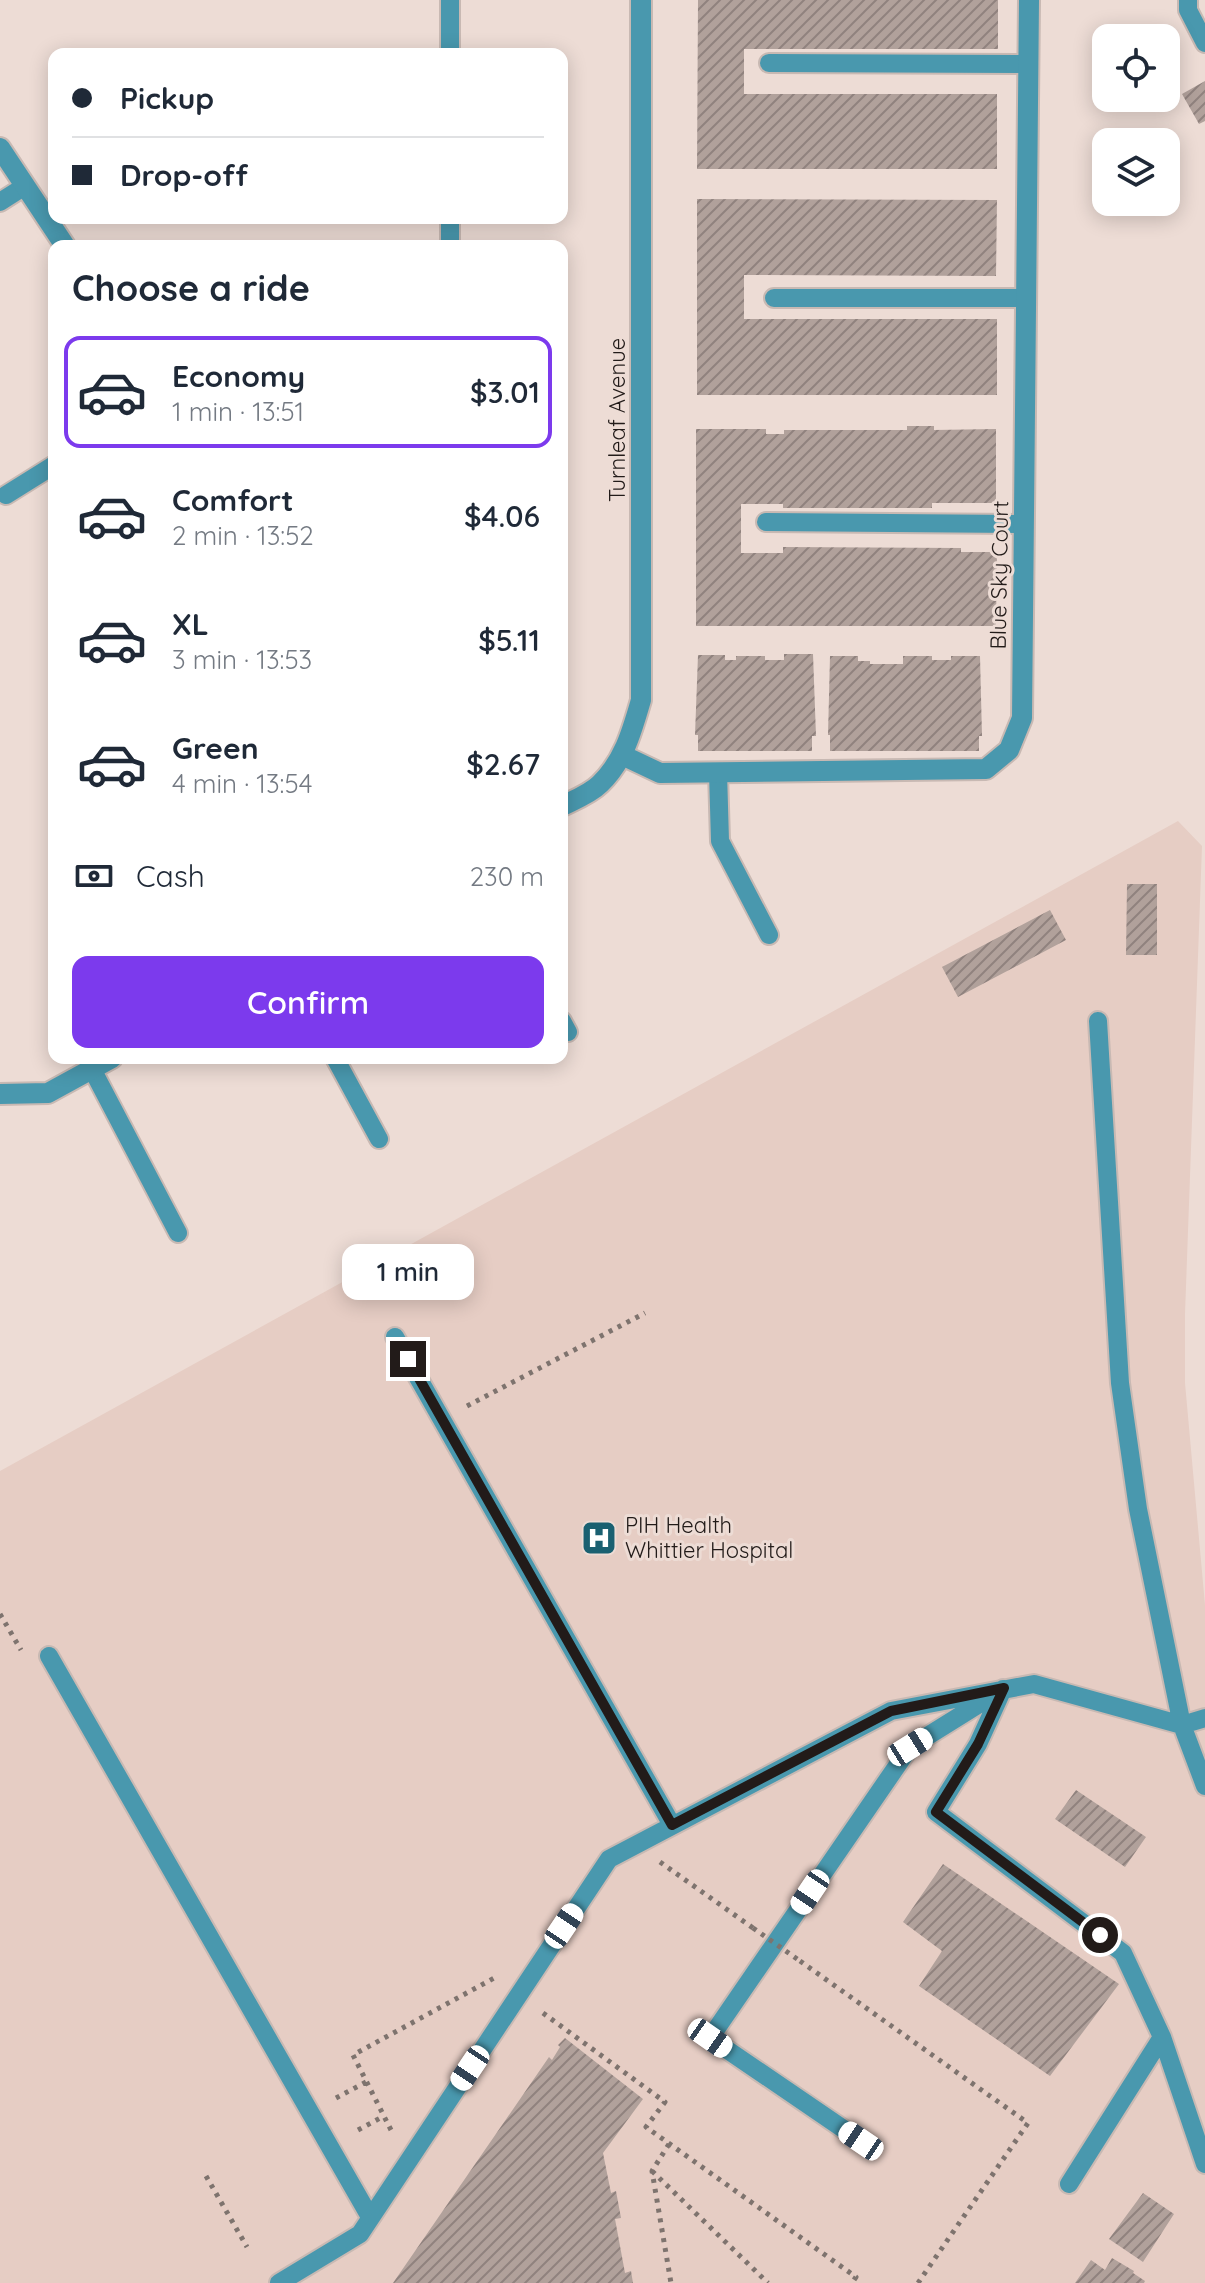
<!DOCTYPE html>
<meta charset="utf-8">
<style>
body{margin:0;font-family:Quicksand,sans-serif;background:#f6f6f7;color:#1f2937;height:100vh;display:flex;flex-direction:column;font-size:30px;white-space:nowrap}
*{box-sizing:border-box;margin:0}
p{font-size:26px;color:#747a83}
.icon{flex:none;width:44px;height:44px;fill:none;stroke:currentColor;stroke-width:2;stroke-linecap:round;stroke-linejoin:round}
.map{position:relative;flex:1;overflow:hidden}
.side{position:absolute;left:48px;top:240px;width:520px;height:824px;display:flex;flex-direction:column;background:#fff;border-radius:16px;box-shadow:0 4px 20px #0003}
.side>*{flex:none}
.top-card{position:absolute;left:48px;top:48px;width:520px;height:176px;border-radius:16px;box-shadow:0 4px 20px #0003;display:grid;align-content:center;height:176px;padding:0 24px;background:#fff}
.fabs{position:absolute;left:1092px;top:24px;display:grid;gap:16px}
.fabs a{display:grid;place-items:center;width:88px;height:88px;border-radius:16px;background:#fff;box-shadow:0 4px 20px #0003;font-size:40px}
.end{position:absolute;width:36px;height:36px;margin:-18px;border:10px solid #221b19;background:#fff;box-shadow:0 0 0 4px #fff}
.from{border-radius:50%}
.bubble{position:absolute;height:56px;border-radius:16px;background:#fff;box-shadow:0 4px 20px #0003;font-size:26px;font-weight:600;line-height:56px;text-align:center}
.car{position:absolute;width:24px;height:48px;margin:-24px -12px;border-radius:10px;box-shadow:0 0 6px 2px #0007;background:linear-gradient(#fff 24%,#345 0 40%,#fff 0 76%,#345 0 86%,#fff 0)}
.top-card b{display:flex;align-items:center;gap:28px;height:76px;font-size:30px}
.top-card b+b{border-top:2px solid #e0e1e3}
.top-card i{width:20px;height:20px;background:#1f2937}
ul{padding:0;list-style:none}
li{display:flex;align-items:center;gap:24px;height:112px;margin:0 16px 12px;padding:0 8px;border:4px solid transparent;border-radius:16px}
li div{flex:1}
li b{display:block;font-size:30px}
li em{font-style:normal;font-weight:600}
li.selected{border-color:#7c3aed}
li>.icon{width:72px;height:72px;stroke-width:1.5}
h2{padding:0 24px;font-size:36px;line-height:96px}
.pay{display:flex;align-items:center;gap:20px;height:88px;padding:0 24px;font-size:30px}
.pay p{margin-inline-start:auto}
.action{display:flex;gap:16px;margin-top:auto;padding:16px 24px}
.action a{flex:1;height:92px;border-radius:16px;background:#7c3aed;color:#fff;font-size:32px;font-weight:600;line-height:92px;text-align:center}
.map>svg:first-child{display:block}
.built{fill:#e6cdc4}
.building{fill:url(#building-hatch)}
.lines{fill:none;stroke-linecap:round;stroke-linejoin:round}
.service-casing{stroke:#c8b9b3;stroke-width:22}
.minor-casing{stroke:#c8b9b3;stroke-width:24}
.path{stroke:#7e736e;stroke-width:5;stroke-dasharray:4 6;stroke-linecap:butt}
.service{stroke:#4998ae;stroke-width:18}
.minor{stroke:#4998ae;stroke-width:20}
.path-bridge{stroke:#7e736e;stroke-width:5;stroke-dasharray:4 6;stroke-linecap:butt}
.route{stroke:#221b19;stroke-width:10}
.labels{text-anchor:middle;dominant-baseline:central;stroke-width:6;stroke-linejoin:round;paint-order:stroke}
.street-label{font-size:22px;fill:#221b19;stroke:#eddcd5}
.poi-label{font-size:22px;fill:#221b19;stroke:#eddcd5;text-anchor:start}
</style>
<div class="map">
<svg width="1205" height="2283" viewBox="0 0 1205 2283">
<defs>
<pattern id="building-hatch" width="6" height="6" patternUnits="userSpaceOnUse" patternTransform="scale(2)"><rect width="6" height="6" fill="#b1a19b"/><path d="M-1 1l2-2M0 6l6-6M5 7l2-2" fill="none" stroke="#90827e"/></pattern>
</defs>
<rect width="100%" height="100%" fill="#eddcd5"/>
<path class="built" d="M 1178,821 L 1202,846 L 1185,1314 L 1185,1383 L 1205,1605 L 1205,2283 L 0,2283 L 0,1471 Z"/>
<path class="building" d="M 698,0 L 998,0 L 998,49 L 744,49 L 744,94 L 997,94 L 997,169 L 697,169 Z
M 1205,81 L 1205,121 L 1199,124 L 1182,94 Z
M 697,199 L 997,200 L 996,276 L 744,275 L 744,319 L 997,319 L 997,395 L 697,395 Z
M 907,426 L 934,426 L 934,430 L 996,429 L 996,503 L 932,503 L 932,508 L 783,508 L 783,504 L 741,504 L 741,553 L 783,553 L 783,547 L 961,548 L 961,552 L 997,552 L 996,626 L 696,626 L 696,429 L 766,429 L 766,434 L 784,434 L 784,430 L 907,430 Z
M 784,654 L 813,654 L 816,736 L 812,736 L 812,751 L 698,751 L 698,735 L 695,735 L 698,655 L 725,655 L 725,660 L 736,660 L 736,656 L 765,656 L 765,660 L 784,660 Z
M 830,656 L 858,656 L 858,661 L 870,661 L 870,664 L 903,664 L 903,656 L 932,656 L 932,660 L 951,660 L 951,656 L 980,656 L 982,736 L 979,736 L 979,751 L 830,751 L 830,735 L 828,735 Z
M 1127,884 L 1157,884 L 1157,955 L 1126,955 Z
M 1050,910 L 1066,940 L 958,997 L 942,967 Z
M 1076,1790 L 1146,1837 L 1125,1867 L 1055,1819 Z
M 943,1864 L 1119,1984 L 1050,2076 L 919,1986 L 942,1951 L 903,1922 Z
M 565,2038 L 643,2099 L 603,2153 L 611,2193 L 616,2191 L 621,2218 L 615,2219 L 625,2273 L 631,2271 L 633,2283 L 393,2283 L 549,2057 L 552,2060 L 560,2047 L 558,2045 Z
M 1143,2193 L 1174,2214 L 1143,2262 L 1109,2239 Z
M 1112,2258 L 1134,2271 L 1133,2273 L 1145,2281 L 1144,2283 L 1075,2283 L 1091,2260 L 1105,2270 Z"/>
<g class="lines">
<defs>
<path id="service" d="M 450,0 L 450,54
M 1188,0 L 1188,10 L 1205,43
M 769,63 L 1029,64
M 0,202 L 25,186
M 450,246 L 450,218
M 774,298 L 1026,298
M 6,495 L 54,465
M 766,522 L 1024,524
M 718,772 L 720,841 L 769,935
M 562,1021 L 568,1032
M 1098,1021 L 1120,1383 L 1138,1509 L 1182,1725 L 1205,1786
M 335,1058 L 379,1139
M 92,1069 L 178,1233
M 395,1337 L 672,1825
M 49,1656 L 370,2217
M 1003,1689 L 978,1744 L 936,1812 L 1123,1953 L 1162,2037 L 1069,2184
M 1162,2037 L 1205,2164
M 861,2141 L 710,2038 L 910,1747 L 995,1694
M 279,2283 L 360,2234 L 609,1859 L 891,1711 L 1034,1684 L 1182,1725 L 1205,1718"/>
<path id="minor" d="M 0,148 L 65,246
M 622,755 L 660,773 L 986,769 L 1009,750 L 1022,718 L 1029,0
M 562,806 C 574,800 590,794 600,784 C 624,761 632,731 641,700 L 641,0
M 0,1094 L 48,1093 L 112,1058"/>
</defs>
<use href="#service" class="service-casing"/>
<use href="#minor" class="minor-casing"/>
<path class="path" d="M 467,1406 L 645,1313
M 0,1614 L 21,1650
M 660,1862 L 753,1928
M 800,1961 L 1028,2123 L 918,2283
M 543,2013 L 665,2102 L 646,2127 L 856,2277 L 852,2283
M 336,2098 L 366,2082
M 358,2130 L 384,2116
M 391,2130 L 353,2055 L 496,1977
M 669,2144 L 652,2171 L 671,2283
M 652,2171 L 768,2283
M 206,2176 L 247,2247"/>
<use href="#service" class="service"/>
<use href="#minor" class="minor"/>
<path class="path-bridge" d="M 753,1928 L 800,1961"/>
</g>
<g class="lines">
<path class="route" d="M 408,1359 L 672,1825 L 891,1711 L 1004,1688 L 978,1744 L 936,1812 L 1100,1935"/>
</g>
<defs>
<symbol id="hospital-square" viewBox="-11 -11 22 22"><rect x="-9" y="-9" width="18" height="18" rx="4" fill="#1a6071" stroke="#eddcd5"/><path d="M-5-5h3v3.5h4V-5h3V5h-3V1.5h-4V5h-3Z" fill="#fff"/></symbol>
</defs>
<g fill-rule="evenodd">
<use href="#hospital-square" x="579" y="1518" width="40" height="40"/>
</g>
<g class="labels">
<g class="street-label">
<text transform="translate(617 420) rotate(-90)">Turnleaf Avenue</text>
<text transform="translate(999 575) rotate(-89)">Blue Sky Court</text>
</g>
<g class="poi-label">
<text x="625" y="1525">PIH Health<tspan x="625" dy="25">Whittier Hospital</tspan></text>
</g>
</g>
</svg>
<div class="fabs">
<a><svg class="icon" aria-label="locate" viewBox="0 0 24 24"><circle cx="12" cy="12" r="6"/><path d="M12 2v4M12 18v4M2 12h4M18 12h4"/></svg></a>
<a><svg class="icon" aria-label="layers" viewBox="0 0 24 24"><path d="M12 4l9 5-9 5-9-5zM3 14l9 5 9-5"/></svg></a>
</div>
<i class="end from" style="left:1100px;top:1935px"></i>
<i class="end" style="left:408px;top:1359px"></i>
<div class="bubble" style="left:342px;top:1244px;width:132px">1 min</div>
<i class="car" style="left:910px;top:1747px;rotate:58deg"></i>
<i class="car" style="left:810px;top:1892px;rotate:214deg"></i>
<i class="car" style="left:564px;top:1926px;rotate:34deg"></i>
<i class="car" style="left:710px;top:2038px;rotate:125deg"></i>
<i class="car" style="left:470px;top:2068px;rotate:214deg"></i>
<i class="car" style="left:861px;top:2141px;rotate:304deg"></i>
<div class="top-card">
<b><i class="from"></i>Pickup</b>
<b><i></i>Drop-off</b>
</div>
<section class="side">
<h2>Choose a ride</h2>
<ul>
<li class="selected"><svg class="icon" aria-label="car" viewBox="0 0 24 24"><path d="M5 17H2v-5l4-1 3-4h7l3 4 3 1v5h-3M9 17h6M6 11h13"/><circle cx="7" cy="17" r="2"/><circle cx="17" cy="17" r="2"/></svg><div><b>Economy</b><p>1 min · 13:51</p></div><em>$3.01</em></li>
<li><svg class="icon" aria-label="car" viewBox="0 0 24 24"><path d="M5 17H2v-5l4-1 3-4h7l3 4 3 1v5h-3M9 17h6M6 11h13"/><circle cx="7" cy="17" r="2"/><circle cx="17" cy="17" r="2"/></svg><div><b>Comfort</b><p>2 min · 13:52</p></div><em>$4.06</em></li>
<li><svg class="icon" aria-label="car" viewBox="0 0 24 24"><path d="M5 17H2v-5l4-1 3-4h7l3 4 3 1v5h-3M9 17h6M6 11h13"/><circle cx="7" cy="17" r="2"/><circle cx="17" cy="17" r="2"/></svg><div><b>XL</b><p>3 min · 13:53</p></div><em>$5.11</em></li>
<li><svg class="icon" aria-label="car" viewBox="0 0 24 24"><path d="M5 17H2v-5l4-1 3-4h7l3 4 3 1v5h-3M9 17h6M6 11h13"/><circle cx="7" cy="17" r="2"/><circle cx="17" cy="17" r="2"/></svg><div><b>Green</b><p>4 min · 13:54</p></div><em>$2.67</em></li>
</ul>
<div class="pay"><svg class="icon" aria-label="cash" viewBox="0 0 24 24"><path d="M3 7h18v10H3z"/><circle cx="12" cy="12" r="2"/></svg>Cash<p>230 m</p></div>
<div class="action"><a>Confirm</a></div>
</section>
</div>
